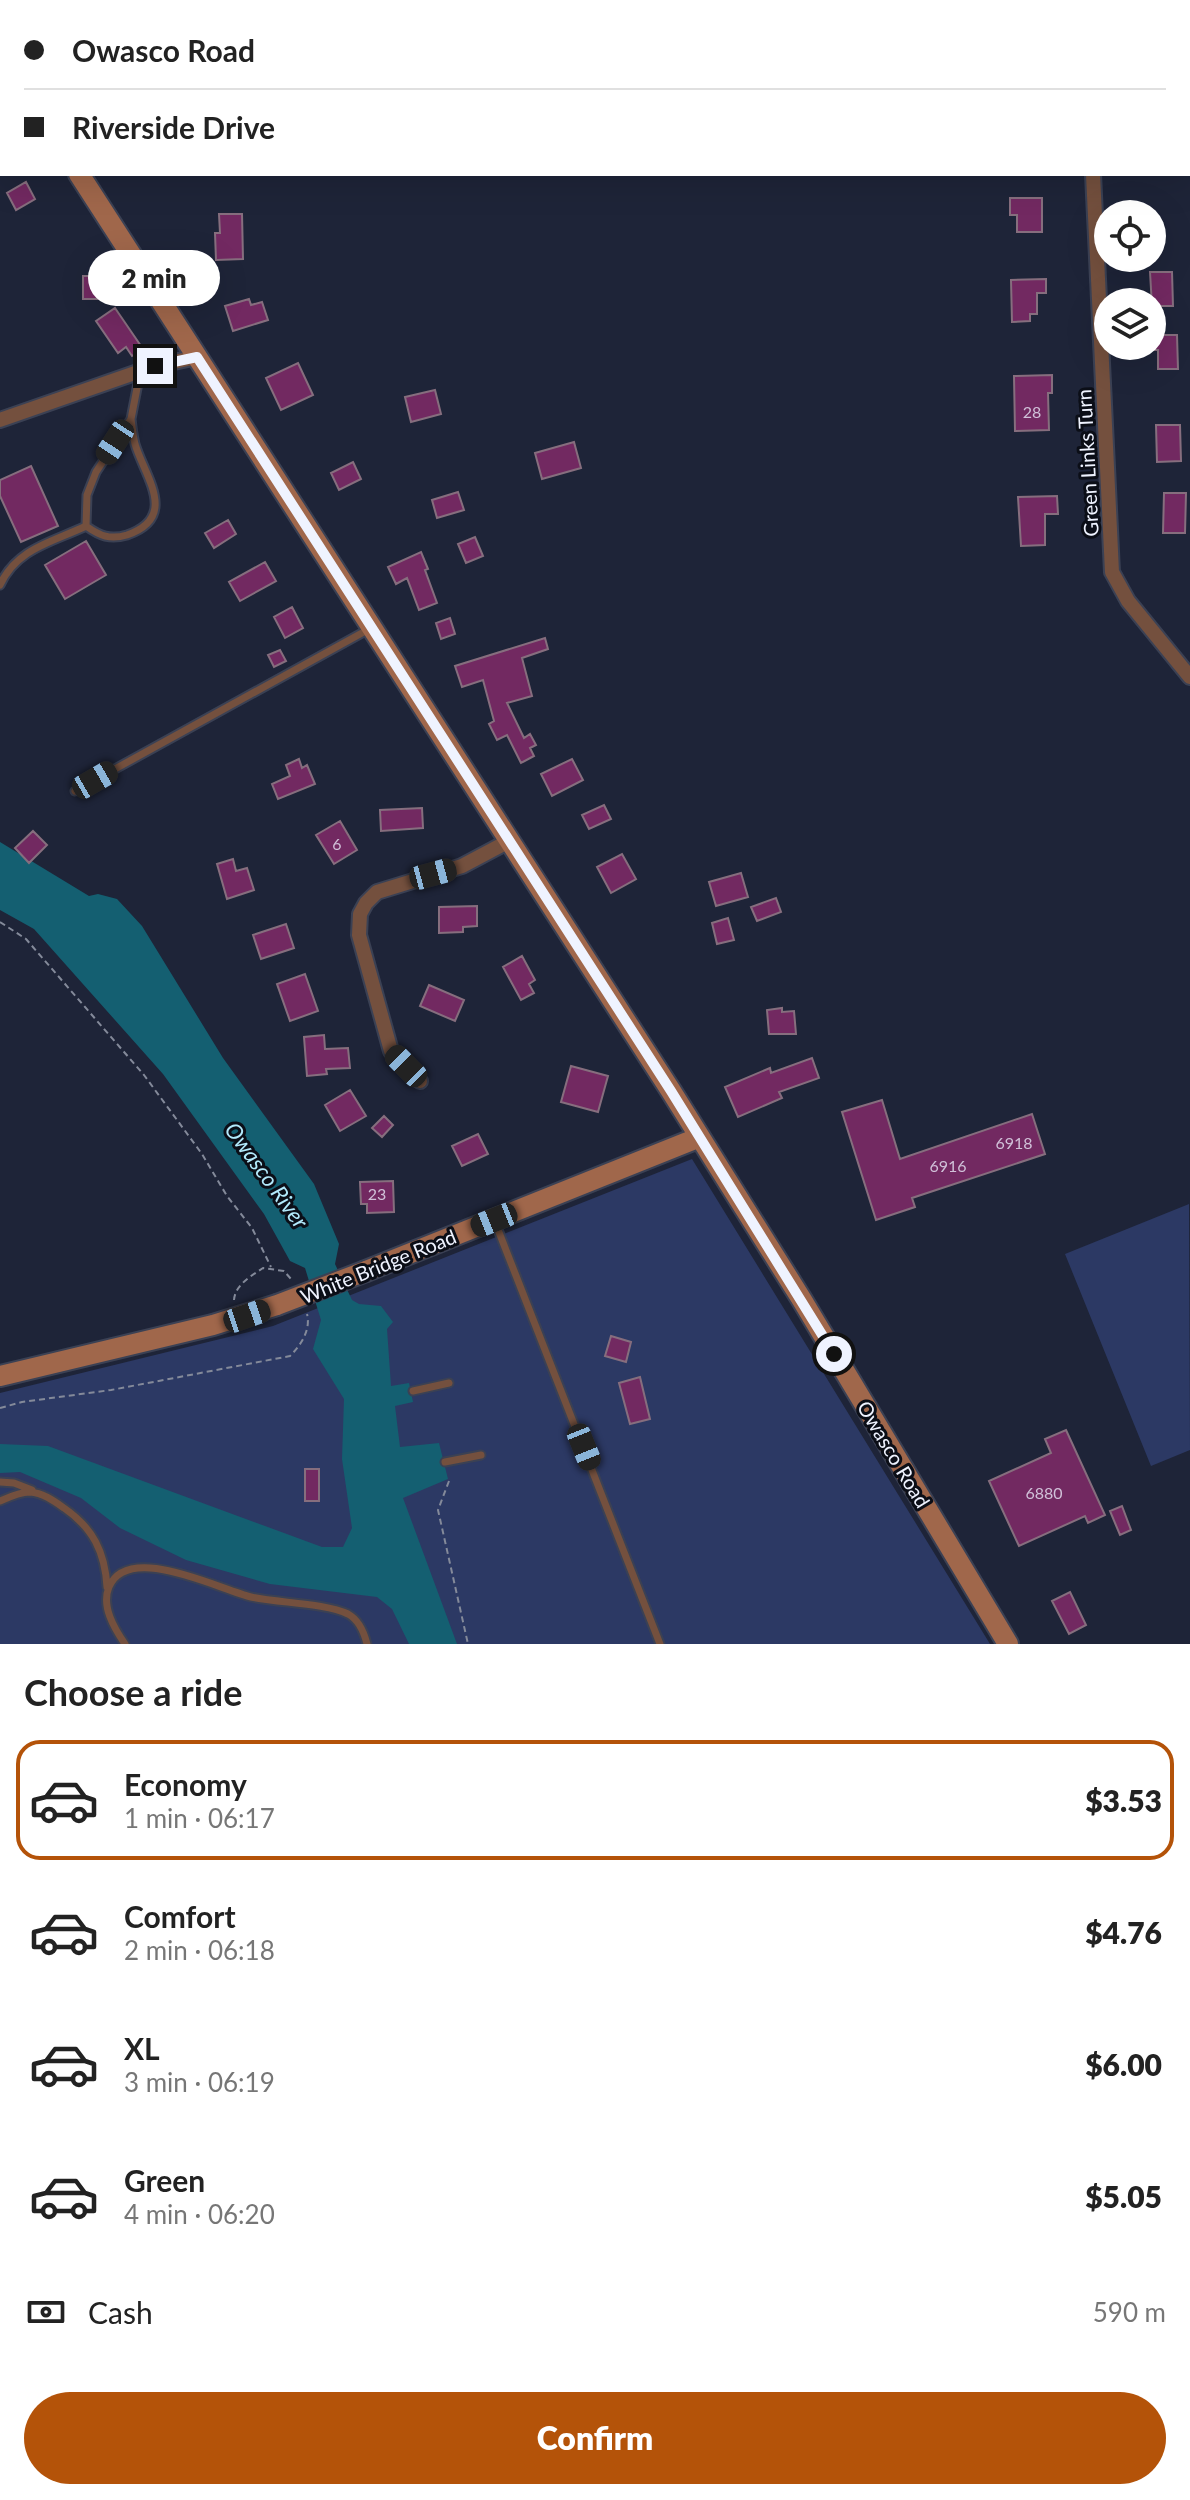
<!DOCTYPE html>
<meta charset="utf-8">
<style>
body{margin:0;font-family:Lato,sans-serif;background:#f6f6f6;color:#222;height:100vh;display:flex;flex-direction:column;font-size:30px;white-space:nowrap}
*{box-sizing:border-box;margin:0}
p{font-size:26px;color:#767676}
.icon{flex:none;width:44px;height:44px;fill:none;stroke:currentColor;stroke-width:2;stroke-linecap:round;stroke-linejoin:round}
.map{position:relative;height:1644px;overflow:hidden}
.details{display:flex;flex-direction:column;background:#fff;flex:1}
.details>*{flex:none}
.guide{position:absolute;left:0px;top:0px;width:1190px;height:176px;box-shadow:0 8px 32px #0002;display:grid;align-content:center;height:176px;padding:0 24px;background:#fff}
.buttons{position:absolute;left:1094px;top:200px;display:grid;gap:16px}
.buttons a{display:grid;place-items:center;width:72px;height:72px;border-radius:50%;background:#fff;box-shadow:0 8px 32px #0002;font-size:40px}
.end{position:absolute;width:36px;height:36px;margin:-18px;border:10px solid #eff3ff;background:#111;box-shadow:0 0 0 4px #111}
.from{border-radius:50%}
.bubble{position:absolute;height:56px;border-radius:28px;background:#fff;box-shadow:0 8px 32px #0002;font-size:26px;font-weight:800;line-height:56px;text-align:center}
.car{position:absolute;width:24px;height:48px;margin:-24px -12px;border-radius:10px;box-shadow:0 0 6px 2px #0007;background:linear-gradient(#222 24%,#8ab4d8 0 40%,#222 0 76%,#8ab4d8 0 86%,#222 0)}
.guide b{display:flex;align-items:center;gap:28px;height:76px;font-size:30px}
.guide b+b{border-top:2px solid #e0e0e0}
.guide i{width:20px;height:20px;background:#222}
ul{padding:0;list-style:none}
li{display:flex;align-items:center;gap:24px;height:120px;margin:0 16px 12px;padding:0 8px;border:4px solid transparent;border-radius:24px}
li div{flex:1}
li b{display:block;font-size:30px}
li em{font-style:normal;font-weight:800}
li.current{border-color:#b45309}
li>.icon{width:72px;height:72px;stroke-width:1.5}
h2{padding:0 24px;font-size:36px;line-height:96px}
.pay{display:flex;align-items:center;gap:20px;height:88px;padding:0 24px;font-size:30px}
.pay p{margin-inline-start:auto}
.action{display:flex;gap:16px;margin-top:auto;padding:16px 24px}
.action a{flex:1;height:92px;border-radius:48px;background:#b45309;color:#fff;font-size:32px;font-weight:800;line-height:92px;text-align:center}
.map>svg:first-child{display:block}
.green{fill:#2c3964}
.water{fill:#145f71}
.building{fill:#722961;stroke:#866e7e;stroke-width:2}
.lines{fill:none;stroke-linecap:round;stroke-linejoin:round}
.lane-casing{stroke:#3b4154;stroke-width:11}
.street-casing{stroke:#3b4154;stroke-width:18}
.secondary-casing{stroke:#3b4154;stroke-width:24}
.path{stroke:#848a9a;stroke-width:2;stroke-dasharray:6 4;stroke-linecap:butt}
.lane{stroke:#74503e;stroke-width:7}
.street{stroke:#74503e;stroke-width:14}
.secondary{stroke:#a0674b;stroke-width:20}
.secondary-bridge-casing{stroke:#3b4154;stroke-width:24;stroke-linecap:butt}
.secondary-bridge{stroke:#a0674b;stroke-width:20}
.route{stroke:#eff3ff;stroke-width:10}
.labels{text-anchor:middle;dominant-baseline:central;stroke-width:6;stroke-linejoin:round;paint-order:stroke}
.number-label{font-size:16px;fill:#d0c0d8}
.street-label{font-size:20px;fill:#eff3ff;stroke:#0b0e17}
.water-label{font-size:22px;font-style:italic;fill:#b2eafc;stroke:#0b0e17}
</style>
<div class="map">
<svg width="1190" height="1644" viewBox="0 0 1190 1644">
<rect width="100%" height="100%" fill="#1e2438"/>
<path class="green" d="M 692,1159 L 990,1644 L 0,1644 L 0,1393 L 273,1326 Z
M 1189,1204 L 1190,1450 L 1151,1466 L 1065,1254 Z"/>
<path class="water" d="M 0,842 L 89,896 L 98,894 L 117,899 L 142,926 L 223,1058 L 314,1184 L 339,1244 L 335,1264 L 352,1300 L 359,1304 L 381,1306 L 393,1322 L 387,1329 L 391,1386 L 409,1383 L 413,1402 L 395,1406 L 400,1447 L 439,1443 L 448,1479 L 403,1498 L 457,1644 L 409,1644 L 392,1609 L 377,1597 L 270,1584 L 186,1560 L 120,1528 L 81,1498 L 20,1472 L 0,1473 L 0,1444 L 48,1446 L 322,1547 L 343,1547 L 352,1528 L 342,1459 L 344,1399 L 313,1349 L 321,1320 L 305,1268 L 290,1261 L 264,1214 L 163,1074 L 34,929 L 0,910 Z"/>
<path class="building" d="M 26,182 L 35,199 L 16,210 L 7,193 Z
M 1010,198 L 1042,198 L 1042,232 L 1017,232 L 1017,215 L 1010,215 Z
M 219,214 L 242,214 L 243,259 L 216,260 L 215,233 L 220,233 Z
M 1150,272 L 1172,272 L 1173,306 L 1152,306 Z
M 83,276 L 103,276 L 103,299 L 83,299 Z
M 1046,279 L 1046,293 L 1037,293 L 1037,314 L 1030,314 L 1030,321 L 1012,322 L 1011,280 Z
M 249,299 L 251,305 L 262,302 L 268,320 L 233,331 L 225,306 Z
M 115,308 L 143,349 L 132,356 L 126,347 L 118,353 L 96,321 Z
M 1152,335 L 1177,335 L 1178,369 L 1158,369 L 1158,350 L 1152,350 Z
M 298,363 L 313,395 L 281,410 L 266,378 Z
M 1052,375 L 1052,393 L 1048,393 L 1049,430 L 1015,431 L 1014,376 Z
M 435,390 L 441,414 L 411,422 L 405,397 Z
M 1156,425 L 1180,425 L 1181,461 L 1157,462 Z
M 574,442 L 581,468 L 542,479 L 535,453 Z
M 353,462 L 361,479 L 339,490 L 331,473 Z
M 31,466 L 58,526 L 21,542 L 0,496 L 0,480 Z
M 458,492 L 464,510 L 437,518 L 432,500 Z
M 1164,493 L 1186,493 L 1185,533 L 1163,533 Z
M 1057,496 L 1058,514 L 1045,514 L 1045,545 L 1021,546 L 1018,497 Z
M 228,520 L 236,534 L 214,548 L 205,533 Z
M 475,537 L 483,556 L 466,563 L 458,544 Z
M 86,541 L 106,575 L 65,599 L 45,565 Z
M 421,552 L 428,569 L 425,570 L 437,603 L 419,610 L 407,578 L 396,584 L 388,567 Z
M 265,562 L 276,581 L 240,601 L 229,582 Z
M 292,607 L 303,628 L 285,638 L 274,617 Z
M 450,618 L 455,634 L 441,639 L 436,623 Z
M 545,638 L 548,649 L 522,658 L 532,696 L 507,703 L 524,738 L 530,734 L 536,745 L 530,748 L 534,756 L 521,763 L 507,735 L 497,740 L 489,724 L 494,721 L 483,680 L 462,687 L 455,666 Z
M 280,650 L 286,661 L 274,667 L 268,655 Z
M 299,759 L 302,768 L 307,765 L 315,784 L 278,799 L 272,784 L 290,776 L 286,765 Z
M 572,759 L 583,780 L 552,796 L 541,774 Z
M 604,805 L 611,819 L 589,829 L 582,815 Z
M 422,808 L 423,828 L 381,831 L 380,810 Z
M 340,821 L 357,850 L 334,864 L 316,835 Z
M 33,831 L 47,845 L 29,863 L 15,848 Z
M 622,854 L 636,879 L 611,893 L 597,867 Z
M 233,859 L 236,871 L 247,868 L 254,890 L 227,899 L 217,864 Z
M 741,873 L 748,897 L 716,906 L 709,882 Z
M 776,898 L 781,912 L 757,921 L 751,907 Z
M 477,906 L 477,926 L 463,927 L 463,932 L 439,933 L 439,907 Z
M 728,918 L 734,940 L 717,944 L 712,923 Z
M 286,924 L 294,948 L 261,959 L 253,935 Z
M 522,956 L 535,980 L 529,984 L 534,993 L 521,1000 L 503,967 Z
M 305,974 L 318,1011 L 290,1021 L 277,984 Z
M 429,985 L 464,1000 L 455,1021 L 420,1006 Z
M 782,1008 L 782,1012 L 794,1011 L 796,1034 L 769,1034 L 767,1010 Z
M 324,1035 L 325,1049 L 348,1048 L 350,1068 L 326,1069 L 327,1074 L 307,1076 L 304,1037 Z
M 812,1058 L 819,1078 L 779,1092 L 782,1098 L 738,1117 L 725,1087 L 770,1068 L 771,1073 Z
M 571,1066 L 608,1076 L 598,1112 L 561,1102 Z
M 350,1090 L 366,1116 L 340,1131 L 325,1105 Z
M 882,1100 L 900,1159 L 1032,1114 L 1045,1154 L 912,1198 L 915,1207 L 876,1220 L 842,1112 Z
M 384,1116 L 393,1125 L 382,1137 L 372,1128 Z
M 478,1134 L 488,1154 L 462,1166 L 452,1146 Z
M 393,1181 L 394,1212 L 367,1213 L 367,1204 L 361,1204 L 360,1182 Z
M 611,1336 L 631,1342 L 626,1362 L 605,1356 Z
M 640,1377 L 650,1419 L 630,1424 L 619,1383 Z
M 1066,1430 L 1105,1515 L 1088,1523 L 1085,1516 L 1019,1546 L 989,1481 L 1051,1453 L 1045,1439 Z
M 305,1469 L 319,1469 L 319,1501 L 305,1501 Z
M 1122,1506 L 1131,1530 L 1120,1535 L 1110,1511 Z
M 1070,1592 L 1086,1625 L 1069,1634 L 1052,1601 Z"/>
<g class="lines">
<defs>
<path id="lane" d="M 0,75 L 2,74
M 86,526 C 100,536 110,540 127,535 C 179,517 145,477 135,444 C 133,436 132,427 131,419
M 0,585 C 17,548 53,542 86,526 L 87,495 L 96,472 L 131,419 L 140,373
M 75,791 L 371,628
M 495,1222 L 660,1644
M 413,1391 L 449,1383
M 445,1462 L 481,1455
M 0,1482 L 14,1483 L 32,1490
M 0,1501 C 9,1497 20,1492 30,1492 C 43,1493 54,1501 64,1508 C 93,1528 105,1552 107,1587
M 125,1644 C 114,1628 101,1606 109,1587 C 128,1542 218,1589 251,1597 C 278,1603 325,1603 348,1614 C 359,1620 364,1632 367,1644"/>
<path id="street" d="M 1106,2 L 1109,0
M 1093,174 L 1112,572 L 1128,601 L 1190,677
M 0,420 L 155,366 L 197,357
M 420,1081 L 391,1051 L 359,935 L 360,914 L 366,903 L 377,892 L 462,866 L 509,841"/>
<path id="secondary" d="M 0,48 L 2,51
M 79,174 L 671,1091 L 802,1300 L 1008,1644
M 366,1271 L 700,1137
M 0,1376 L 213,1325 L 277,1305"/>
</defs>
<use href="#lane" class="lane-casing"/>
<use href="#street" class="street-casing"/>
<use href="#secondary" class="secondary-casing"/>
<path class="path" d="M 0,922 L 26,939 L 144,1075 L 202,1154 L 227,1196 L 252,1228 L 271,1267
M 234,1300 C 235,1285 251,1276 263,1268 L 284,1271 L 291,1279
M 0,1408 L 22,1402 L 111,1390 L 290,1356 C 301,1345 311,1330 307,1314
M 449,1481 L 438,1510 L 468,1644"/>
<use href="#lane" class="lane"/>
<use href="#street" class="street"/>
<use href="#secondary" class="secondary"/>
<defs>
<path id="secondary-bridge" d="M 277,1305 L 366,1271"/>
</defs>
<use href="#secondary-bridge" class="secondary-bridge-casing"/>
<use href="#secondary-bridge" class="secondary-bridge"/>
</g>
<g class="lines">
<path class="route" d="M 155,366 L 197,357 L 671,1091 L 834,1354"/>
</g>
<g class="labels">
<g class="number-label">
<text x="1032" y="411">28</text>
<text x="337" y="843">6</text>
<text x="1014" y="1142">6918</text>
<text x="948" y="1165">6916</text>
<text x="377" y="1193">23</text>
<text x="1044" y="1492">6880</text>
</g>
<g class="street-label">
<text transform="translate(1087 463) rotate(-93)">Green Links Turn</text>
<text transform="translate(378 1266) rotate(-22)">White Bridge Road</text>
<text transform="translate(894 1454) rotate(59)">Owasco Road</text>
</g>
<g class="water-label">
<text transform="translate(267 1175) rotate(54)">Owasco River</text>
</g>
</g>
</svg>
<div class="buttons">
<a><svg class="icon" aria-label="locate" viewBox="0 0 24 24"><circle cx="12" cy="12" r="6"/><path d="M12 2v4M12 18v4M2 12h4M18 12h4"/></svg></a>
<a><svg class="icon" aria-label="layers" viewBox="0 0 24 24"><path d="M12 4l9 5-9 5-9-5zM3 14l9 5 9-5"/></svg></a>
</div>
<i class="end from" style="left:834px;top:1354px"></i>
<i class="end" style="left:155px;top:366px"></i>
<div class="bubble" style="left:88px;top:250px;width:132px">2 min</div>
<i class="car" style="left:115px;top:442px;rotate:213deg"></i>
<i class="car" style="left:95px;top:780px;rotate:60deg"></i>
<i class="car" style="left:433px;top:874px;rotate:75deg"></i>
<i class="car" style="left:406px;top:1066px;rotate:315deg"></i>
<i class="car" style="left:494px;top:1220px;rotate:248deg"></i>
<i class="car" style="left:247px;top:1316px;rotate:71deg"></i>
<i class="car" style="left:584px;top:1447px;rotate:158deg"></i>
<div class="guide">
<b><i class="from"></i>Owasco Road</b>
<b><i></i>Riverside Drive</b>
</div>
</div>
<section class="details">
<h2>Choose a ride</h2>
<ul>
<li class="current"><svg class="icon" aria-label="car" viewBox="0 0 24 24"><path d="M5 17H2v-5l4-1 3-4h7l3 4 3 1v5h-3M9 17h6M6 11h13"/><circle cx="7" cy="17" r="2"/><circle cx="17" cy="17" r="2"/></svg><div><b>Economy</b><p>1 min · 06:17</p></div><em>$3.53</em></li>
<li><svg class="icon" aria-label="car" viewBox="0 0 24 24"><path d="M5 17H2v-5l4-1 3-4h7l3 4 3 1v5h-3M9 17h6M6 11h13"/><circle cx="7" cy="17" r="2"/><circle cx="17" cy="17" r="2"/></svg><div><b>Comfort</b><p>2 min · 06:18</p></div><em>$4.76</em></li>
<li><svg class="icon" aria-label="car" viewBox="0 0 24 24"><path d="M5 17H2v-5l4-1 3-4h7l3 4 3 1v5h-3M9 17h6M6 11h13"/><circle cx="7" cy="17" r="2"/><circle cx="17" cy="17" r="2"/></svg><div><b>XL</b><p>3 min · 06:19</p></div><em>$6.00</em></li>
<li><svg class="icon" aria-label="car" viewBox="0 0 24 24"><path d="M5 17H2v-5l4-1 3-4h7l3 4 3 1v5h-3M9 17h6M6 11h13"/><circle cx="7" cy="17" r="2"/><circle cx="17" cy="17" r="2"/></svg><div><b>Green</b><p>4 min · 06:20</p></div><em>$5.05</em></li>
</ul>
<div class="pay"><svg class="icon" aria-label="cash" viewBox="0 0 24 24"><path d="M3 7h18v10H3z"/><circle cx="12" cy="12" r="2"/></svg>Cash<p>590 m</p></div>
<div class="action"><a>Confirm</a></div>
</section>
